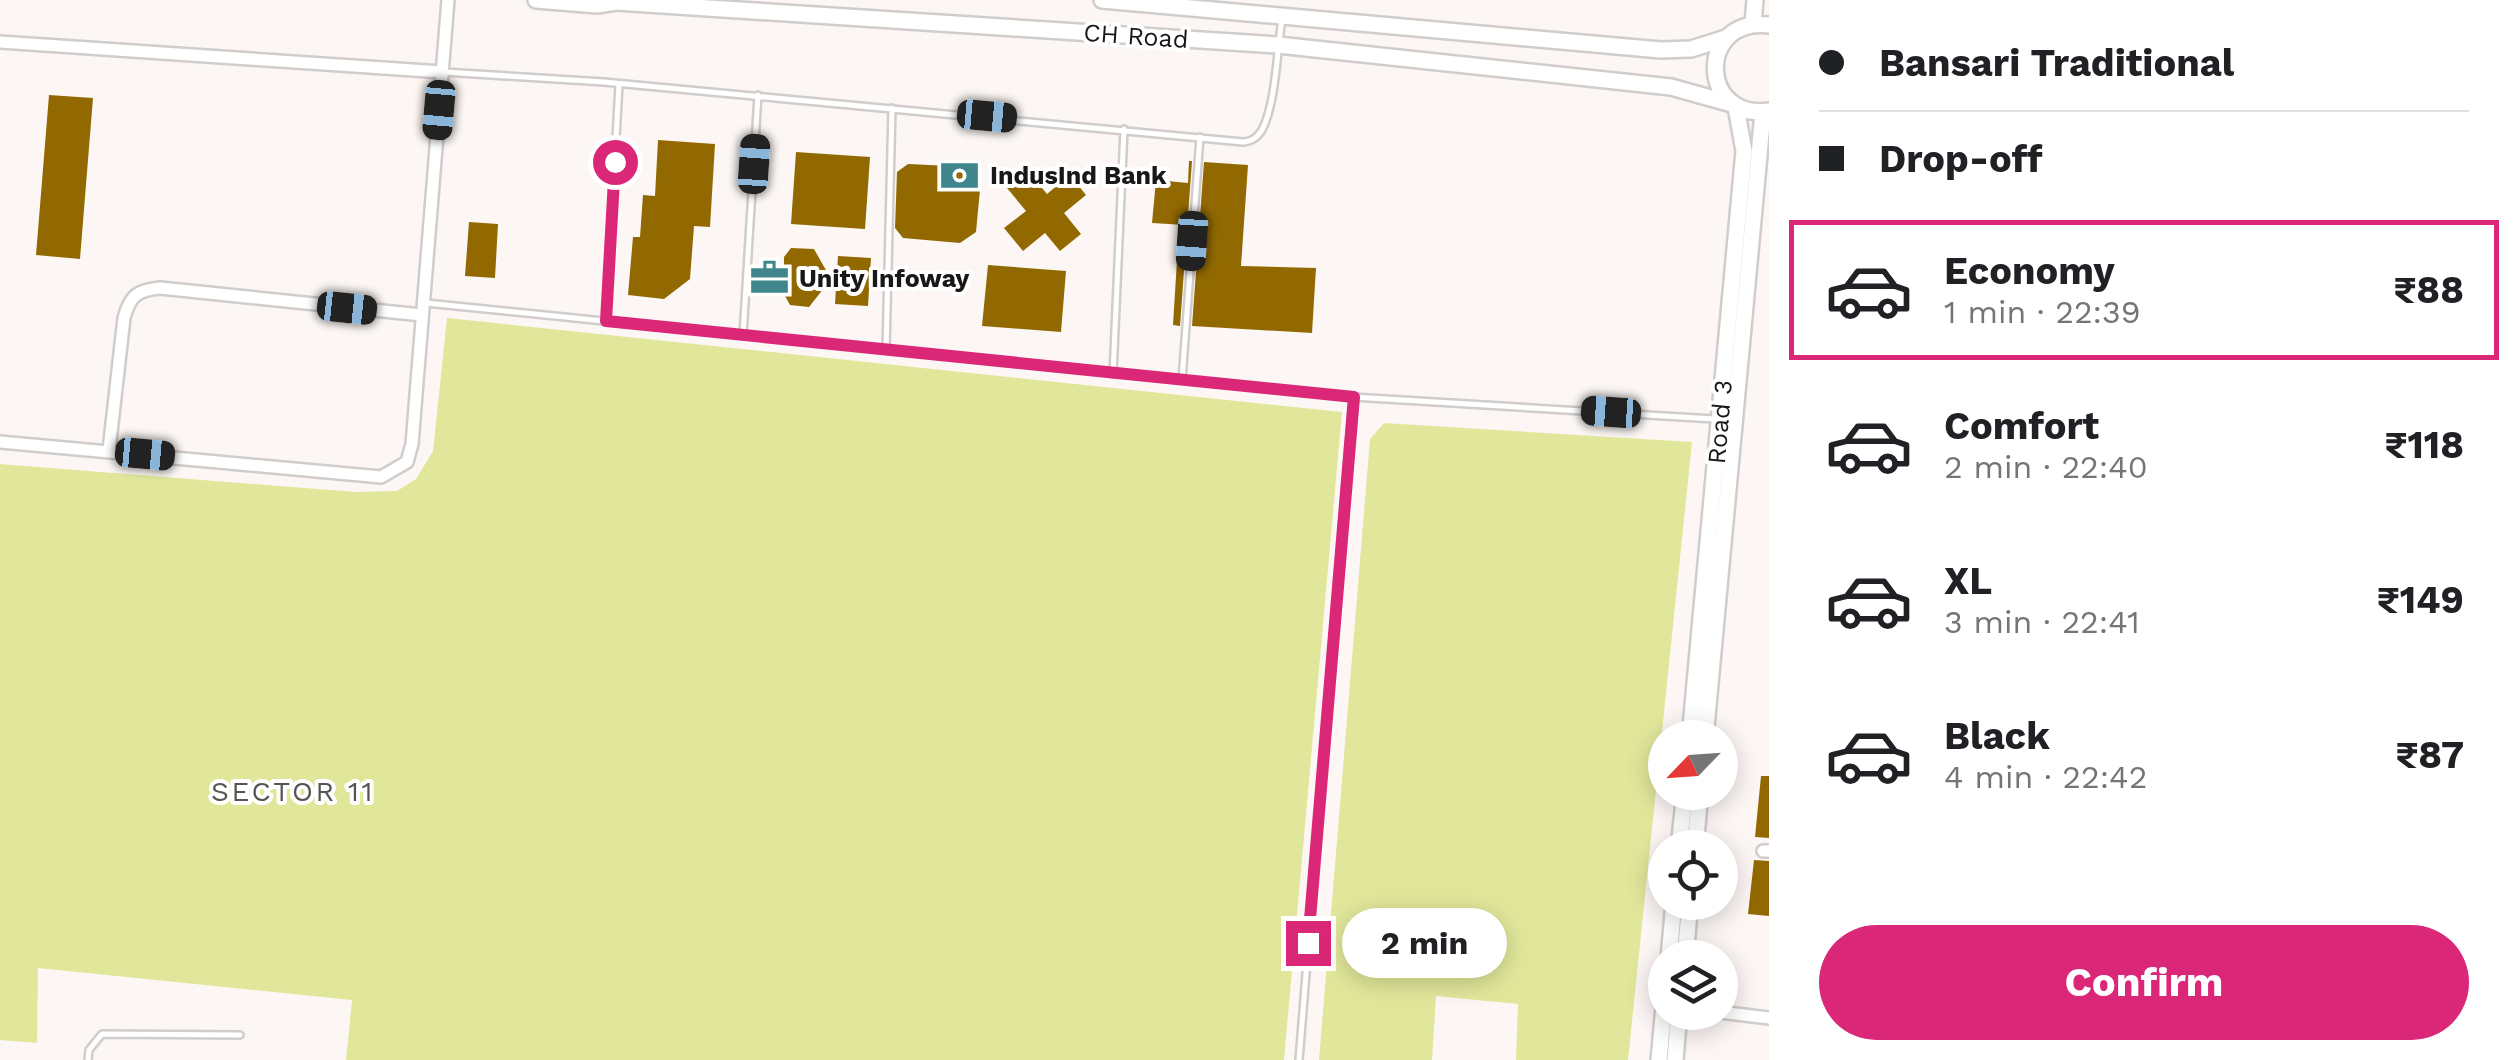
<!DOCTYPE html>
<meta charset="utf-8">
<style>
body{margin:0;font-family:"Work Sans",sans-serif;background:#f2f2f2;color:#202124;height:100vh;display:flex;flex-direction:column;font-size:38px;white-space:nowrap}
*{box-sizing:border-box;margin:0}
p{font-size:32px;color:#757577}
.icon{flex:none;width:55px;height:55px;fill:none;stroke:currentColor;stroke-width:2;stroke-linecap:round;stroke-linejoin:round}
.map{position:relative;flex:1;overflow:hidden}
.details{display:flex;flex-direction:column;background:#fff;width:750px}
.details>*{flex:none}
.banner{display:grid;align-content:center;height:220px;padding:0 50px;background:#fff}
.needle{width:65px;rotate:245deg}
.controls{position:absolute;left:1648px;top:720px;display:grid;gap:20px}
.controls a{display:grid;place-items:center;width:90px;height:90px;border-radius:50%;background:#fff;box-shadow:0 5px 25px #0003;font-size:50px}
.end{position:absolute;width:45px;height:45px;margin:-22px;border:12px solid #db2777;background:#fff;box-shadow:0 0 0 5px #fff}
.from{border-radius:50%}
.bubble{position:absolute;height:70px;border-radius:35px;background:#fff;box-shadow:0 5px 25px #0003;font-size:32px;font-weight:700;line-height:70px;text-align:center}
.car{position:absolute;width:30px;height:60px;margin:-30px -15px;border-radius:12px;box-shadow:0 0 8px 2px #0007;background:linear-gradient(#222 24%,#8ab4d8 0 40%,#222 0 76%,#8ab4d8 0 86%,#222 0)}
.banner b{display:flex;align-items:center;gap:35px;height:95px;font-size:38px}
.banner b+b{border-top:2px solid #e0e0e0}
.banner i{width:25px;height:25px;background:#202124}
ul{padding:0;list-style:none}
li{display:flex;align-items:center;gap:30px;height:140px;margin:0 20px 15px;padding:0 30px;border:5px solid transparent;border-radius:0px}
li div{flex:1}
li b{display:block;font-size:38px}
li em{font-style:normal;font-weight:700}
li.selected{border-color:#db2777}
li>.icon{width:90px;height:90px;stroke-width:1.5}
.button{display:flex;gap:20px;margin-top:auto;padding:20px 50px}
.button a{flex:1;height:115px;border-radius:60px;background:#db2777;color:#fff;font-size:40px;font-weight:700;line-height:115px;text-align:center}
main{display:flex;flex:1;min-height:0}
.map>svg:first-child{display:block}
.green{fill:#e1e79a}
.building{fill:#926900}
.lines{fill:none;stroke-linecap:round;stroke-linejoin:round}
.lane-casing{stroke:#d1cdca;stroke-width:10}
.street-casing{stroke:#d1cdca;stroke-width:16}
.secondary-casing{stroke:#d1cdca;stroke-width:20}
.lane{stroke:#fff;stroke-width:5}
.street{stroke:#fff;stroke-width:11}
.secondary{stroke:#fff;stroke-width:15}
.route{stroke:#db2777;stroke-width:12}
.labels{text-anchor:middle;dominant-baseline:central;stroke-width:8;stroke-linejoin:round;paint-order:stroke}
.street-label{font-size:25px;fill:#1a1817;stroke:#fff}
.poi-label{font-size:25px;font-weight:bold;fill:#1a1817;stroke:#fff;text-anchor:start}
.neighbourhood-label{font-size:28px;letter-spacing:2.5px;fill:#585452;stroke:#fff}
</style>
<main>
<div class="map">
<svg width="1769" height="1060" viewBox="0 0 1769 1060">
<rect width="100%" height="100%" fill="#fcf7f4"/>
<path class="green" d="M 447,318 L 1342,412 L 1284,1060 L 346,1060 L 352,1000 L 38,968 L 37,1043 L 0,1040 L 0,464 L 356,492 L 397,491 L 416,479 L 433,451 Z
M 1384,423 L 1692,442 L 1628,1060 L 1516,1060 L 1518,1004 L 1436,996 L 1432,1060 L 1319,1060 L 1370,439 Z"/>
<path class="building" d="M 49,95 L 93,98 L 80,259 L 36,255 Z
M 658,140 L 715,144 L 710,227 L 694,226 L 690,279 L 664,299 L 628,295 L 633,237 L 640,237 L 643,195 L 655,196 Z
M 796,152 L 870,157 L 865,229 L 791,224 Z
M 1189,161 L 1192,161 L 1180,326 L 1173,325 L 1177,260 L 1182,261 L 1185,225 L 1152,223 L 1156,180 L 1188,183 Z
M 1204,162 L 1248,165 L 1241,266 L 1316,268 L 1312,333 L 1192,326 Z
M 908,164 L 972,167 L 981,179 L 976,232 L 960,243 L 903,238 L 895,228 L 897,172 Z
M 1028,171 L 1047,194 L 1070,175 L 1086,195 L 1064,213 L 1081,234 L 1060,251 L 1045,233 L 1023,251 L 1004,228 L 1026,211 L 1007,188 Z
M 469,222 L 498,224 L 495,278 L 465,276 Z
M 791,248 L 814,249 L 831,279 L 809,307 L 790,305 L 784,294 L 784,257 Z
M 838,256 L 871,258 L 868,306 L 835,304 Z
M 988,265 L 1066,271 L 1061,332 L 982,326 Z
M 1761,776 L 1769,776 L 1769,838 L 1755,837 Z
M 1754,860 L 1769,861 L 1769,916 L 1748,914 Z"/>
<g class="lines">
<defs>
<path id="lane" d="M 444,72 L 604,82 L 1243,142 C 1252,141 1257,138 1262,130 C 1276,103 1277,50 1282,19
M 426,303 L 1353,397
M 606,321 L 619,84
M 743,335 L 758,95
M 886,350 L 892,108
M 1113,374 L 1124,129
M 1182,380 L 1200,137
M 88,1060 L 89,1050 L 102,1034 L 240,1035
M 1299,1060 L 1353,397 L 1714,419"/>
<path id="street" d="M 0,42 L 442,72
M 0,442 L 381,477 L 407,462 L 412,444 L 448,0
M 109,450 L 124,318 C 130,296 137,290 160,288 L 422,315
M 1763,851 L 1769,851
M 1720,1012 L 1769,1018"/>
<path id="secondary" d="M 536,0 L 597,5 L 616,2 L 1278,45 L 1671,87 L 1732,104
M 1102,0 L 1661,50 L 1691,49 L 1726,38
M 1753,24 L 1755,0
M 1769,25 C 1696,17 1699,121 1769,111
M 1690,738 L 1744,151 L 1736,107
M 1705,738 L 1763,112
M 1679,848 L 1685,792
M 1695,848 L 1700,792
M 1669,958 L 1674,902
M 1685,958 L 1690,902
M 1659,1060 L 1665,996
M 1675,1060 L 1679,1012"/>
</defs>
<use href="#lane" class="lane-casing"/>
<use href="#street" class="street-casing"/>
<use href="#secondary" class="secondary-casing"/>
<use href="#lane" class="lane"/>
<use href="#street" class="street"/>
<use href="#secondary" class="secondary"/>
</g>
<g class="lines">
<path class="route" d="M 615,162 L 606,321 L 1354,397 L 1308,943"/>
</g>
<defs>
<symbol id="bank-bare" viewBox="-9 -9 18 18"><path d="M-6-4H6V4H-6ZM0-2.3a2.3 2.3 0 1 0 0 4.6a2.3 2.3 0 1 0 0-4.6Z" fill="#3e868c" stroke="#fff" stroke-width="2.5" paint-order="stroke"/></symbol>
<symbol id="office-bare" viewBox="-9 -9 18 18"><path d="M-6-3h4V-5.5h4V-3h4V5H-6ZM-1-4.5V-3h2v-1.5ZM-6 0V1H6V0Z" fill="#3e868c" stroke="#fff" stroke-width="2.5" paint-order="stroke"/></symbol>
</defs>
<g fill-rule="evenodd">
<use href="#bank-bare" x="932" y="148" width="55" height="55"/>
<use href="#office-bare" x="742" y="250" width="55" height="55"/>
</g>
<g class="labels">
<g class="street-label">
<text transform="translate(1136 36) rotate(4)">CH Road</text>
<text transform="translate(1720 422) rotate(-85)">Road 3</text>
</g>
<g class="poi-label">
<text x="990" y="175">IndusInd Bank</text>
<text x="799" y="278">Unity Infoway</text>
</g>
<g class="neighbourhood-label">
<text x="293" y="791">SECTOR 11</text>
</g>
</g>
</svg>
<div class="controls">
<a><svg class="needle" viewBox="-14 -14 28 28"><path d="M0-13l5 13h-10z" fill="#e53935"/><path d="M0 13l5-13h-10z" fill="#757577"/></svg></a>
<a><svg class="icon" aria-label="locate" viewBox="0 0 24 24"><circle cx="12" cy="12" r="6"/><path d="M12 2v4M12 18v4M2 12h4M18 12h4"/></svg></a>
<a><svg class="icon" aria-label="layers" viewBox="0 0 24 24"><path d="M12 4l9 5-9 5-9-5zM3 14l9 5 9-5"/></svg></a>
</div>
<i class="end from" style="left:615px;top:162px"></i>
<i class="end" style="left:1308px;top:943px"></i>
<div class="bubble" style="left:1342px;top:908px;width:165px">2 min</div>
<i class="car" style="left:439px;top:110px;rotate:185deg"></i>
<i class="car" style="left:987px;top:116px;rotate:95deg"></i>
<i class="car" style="left:754px;top:164px;rotate:4deg"></i>
<i class="car" style="left:1192px;top:241px;rotate:184deg"></i>
<i class="car" style="left:347px;top:308px;rotate:96deg"></i>
<i class="car" style="left:1611px;top:412px;rotate:274deg"></i>
<i class="car" style="left:145px;top:454px;rotate:95deg"></i>
</div>
<section class="details">
<div class="banner">
<b><i class="from"></i>Bansari Traditional</b>
<b><i></i>Drop-off</b>
</div>
<ul>
<li class="selected"><svg class="icon" aria-label="car" viewBox="0 0 24 24"><path d="M5 17H2v-5l4-1 3-4h7l3 4 3 1v5h-3M9 17h6M6 11h13"/><circle cx="7" cy="17" r="2"/><circle cx="17" cy="17" r="2"/></svg><div><b>Economy</b><p>1 min · 22:39</p></div><em>₹88</em></li>
<li><svg class="icon" aria-label="car" viewBox="0 0 24 24"><path d="M5 17H2v-5l4-1 3-4h7l3 4 3 1v5h-3M9 17h6M6 11h13"/><circle cx="7" cy="17" r="2"/><circle cx="17" cy="17" r="2"/></svg><div><b>Comfort</b><p>2 min · 22:40</p></div><em>₹118</em></li>
<li><svg class="icon" aria-label="car" viewBox="0 0 24 24"><path d="M5 17H2v-5l4-1 3-4h7l3 4 3 1v5h-3M9 17h6M6 11h13"/><circle cx="7" cy="17" r="2"/><circle cx="17" cy="17" r="2"/></svg><div><b>XL</b><p>3 min · 22:41</p></div><em>₹149</em></li>
<li><svg class="icon" aria-label="car" viewBox="0 0 24 24"><path d="M5 17H2v-5l4-1 3-4h7l3 4 3 1v5h-3M9 17h6M6 11h13"/><circle cx="7" cy="17" r="2"/><circle cx="17" cy="17" r="2"/></svg><div><b>Black</b><p>4 min · 22:42</p></div><em>₹87</em></li>
</ul>
<div class="button"><a>Confirm</a></div>
</section>
</main>
